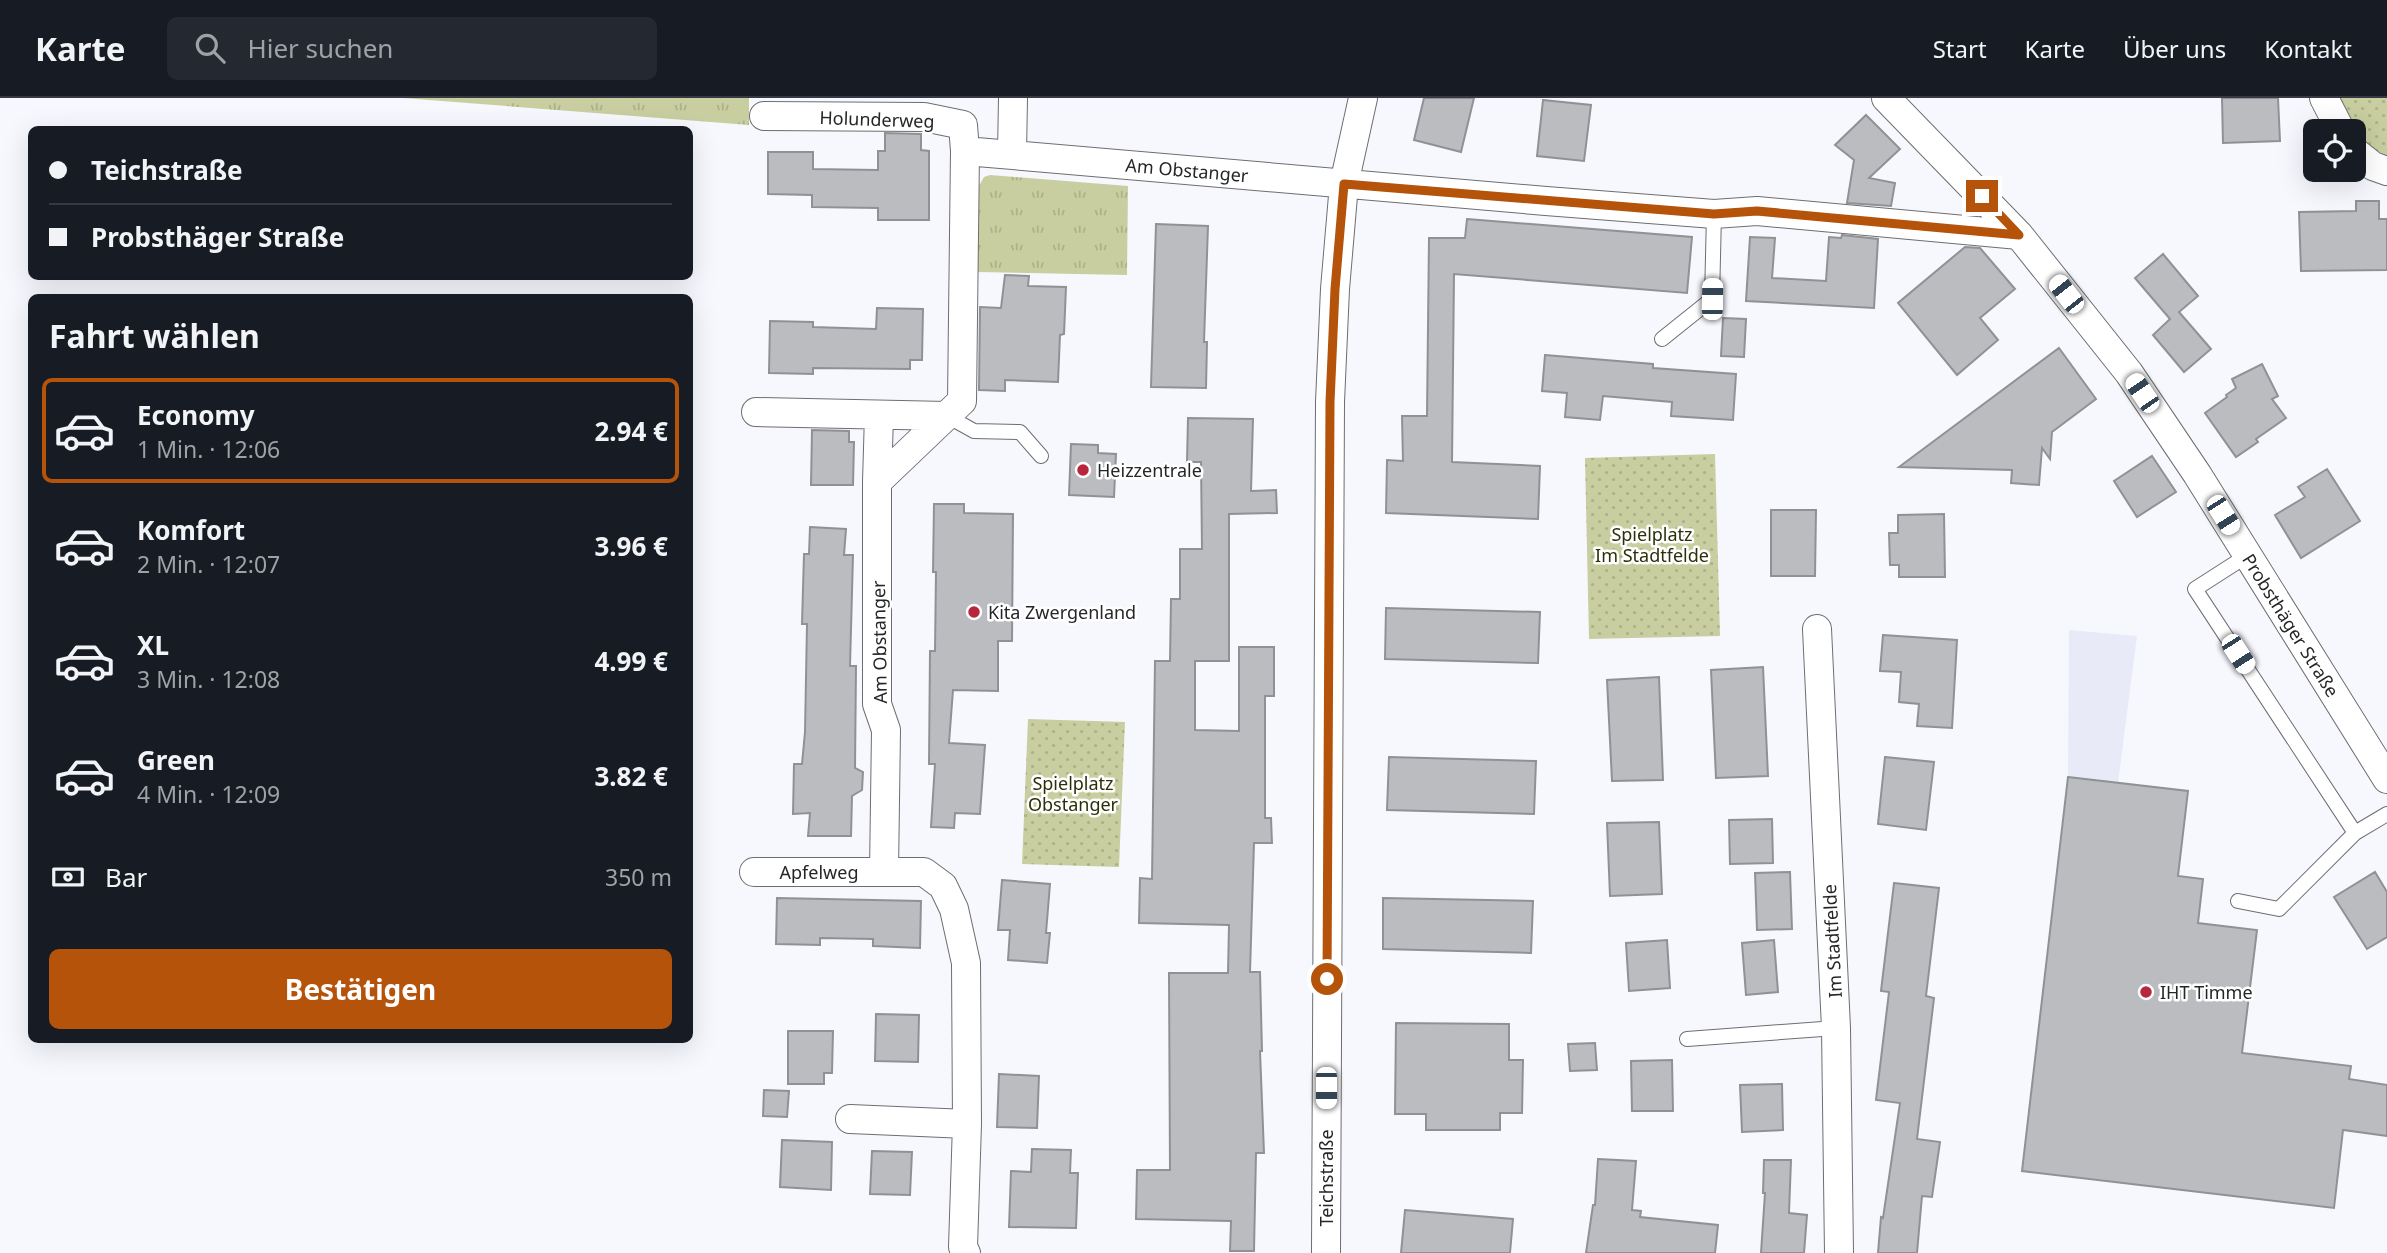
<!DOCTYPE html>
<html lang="de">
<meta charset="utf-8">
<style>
body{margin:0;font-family:"Noto Sans",sans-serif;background:#242831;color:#f1f3f6;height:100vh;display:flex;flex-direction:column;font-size:26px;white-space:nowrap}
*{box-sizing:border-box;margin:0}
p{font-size:23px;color:#9ea1a6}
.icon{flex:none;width:38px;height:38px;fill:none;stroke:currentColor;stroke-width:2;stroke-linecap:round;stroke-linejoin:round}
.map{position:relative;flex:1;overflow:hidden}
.sheet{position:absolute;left:28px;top:196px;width:665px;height:749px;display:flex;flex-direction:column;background:#171b24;border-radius:10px;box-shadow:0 7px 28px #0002}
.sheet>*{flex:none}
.banner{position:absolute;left:28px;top:28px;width:665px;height:154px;border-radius:10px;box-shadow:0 7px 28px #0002;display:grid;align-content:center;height:154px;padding:0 21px;background:#171b24}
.controls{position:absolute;left:2303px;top:21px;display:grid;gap:14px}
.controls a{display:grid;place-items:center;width:63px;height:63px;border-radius:10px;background:#171b24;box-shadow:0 7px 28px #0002;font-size:35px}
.end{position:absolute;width:32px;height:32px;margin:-16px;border:9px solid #b45309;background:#fff;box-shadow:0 0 0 4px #fff}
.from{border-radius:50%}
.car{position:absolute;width:21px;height:42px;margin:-21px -10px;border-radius:9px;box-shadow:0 0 5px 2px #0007;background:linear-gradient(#fff 24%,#345 0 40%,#fff 0 76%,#345 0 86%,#fff 0)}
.banner b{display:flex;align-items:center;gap:24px;height:66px;font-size:26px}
.banner b+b{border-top:2px solid #363941}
.banner i{width:18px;height:18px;background:#f1f3f6}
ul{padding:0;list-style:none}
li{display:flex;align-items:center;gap:21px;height:105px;margin:0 14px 10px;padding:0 7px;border:4px solid transparent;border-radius:10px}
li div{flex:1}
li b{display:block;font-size:26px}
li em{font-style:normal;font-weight:700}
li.on{border-color:#b45309}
li>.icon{width:63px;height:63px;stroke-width:1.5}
h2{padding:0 21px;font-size:32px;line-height:84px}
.pay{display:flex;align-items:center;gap:18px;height:77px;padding:0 21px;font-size:26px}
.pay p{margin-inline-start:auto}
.button{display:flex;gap:14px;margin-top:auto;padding:14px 21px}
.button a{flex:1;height:80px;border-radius:10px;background:#b45309;color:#fff;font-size:28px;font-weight:700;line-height:80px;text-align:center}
header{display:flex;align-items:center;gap:42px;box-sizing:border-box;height:98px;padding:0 35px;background:#171b24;border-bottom:2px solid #363941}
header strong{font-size:33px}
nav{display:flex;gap:38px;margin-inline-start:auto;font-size:24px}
.search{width:490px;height:63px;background:#242831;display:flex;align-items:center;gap:18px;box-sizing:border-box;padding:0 24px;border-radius:10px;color:#9ea1a6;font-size:26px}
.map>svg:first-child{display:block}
.built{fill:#e8ebf7}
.grass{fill:url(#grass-tufts)}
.park{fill:url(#park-dots)}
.building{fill:#babcc0;stroke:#909195;stroke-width:2}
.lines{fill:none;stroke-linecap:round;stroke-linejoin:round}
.lane-casing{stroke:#6d6e71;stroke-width:16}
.street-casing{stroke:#6d6e71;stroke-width:30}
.lane{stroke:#fff;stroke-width:14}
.street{stroke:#fff;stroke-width:28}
.route{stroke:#b45309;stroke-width:9}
.poi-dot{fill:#b7263d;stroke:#fff;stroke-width:2.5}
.labels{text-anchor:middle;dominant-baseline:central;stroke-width:5;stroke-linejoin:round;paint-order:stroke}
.street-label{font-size:18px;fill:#252627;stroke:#fff}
.poi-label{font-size:18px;fill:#252627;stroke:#fff;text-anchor:start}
.park-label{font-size:18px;fill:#2c3008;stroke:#fff}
</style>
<header>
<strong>Karte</strong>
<div class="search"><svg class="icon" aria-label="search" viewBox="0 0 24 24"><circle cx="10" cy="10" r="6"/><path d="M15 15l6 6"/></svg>Hier suchen</div>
<nav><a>Start</a><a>Karte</a><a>Über uns</a><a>Kontakt</a></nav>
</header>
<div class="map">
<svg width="2387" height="1155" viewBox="0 0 2387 1155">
<defs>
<pattern id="grass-tufts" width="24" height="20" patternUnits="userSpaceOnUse" patternTransform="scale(1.75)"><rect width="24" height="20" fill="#c8ce9f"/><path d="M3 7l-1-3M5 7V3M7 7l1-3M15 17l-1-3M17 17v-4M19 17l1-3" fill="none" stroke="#acb189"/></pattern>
<pattern id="park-dots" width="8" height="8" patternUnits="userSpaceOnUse" patternTransform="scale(1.75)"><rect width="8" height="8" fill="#c8ce9f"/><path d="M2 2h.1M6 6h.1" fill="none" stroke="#acb189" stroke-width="1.8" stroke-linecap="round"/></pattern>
</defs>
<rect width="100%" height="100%" fill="#f7f8fd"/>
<path class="built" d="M 2069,532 L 2137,538 L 2118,685 L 2068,679 Z"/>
<path class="grass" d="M 403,0 L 749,0 L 749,27 Z
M 990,77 L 1128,88 L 1127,177 L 976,174 L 976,93 L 984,79 Z"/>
<path class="park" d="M 2337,0 L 2387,0 L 2387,57 L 2368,49 Z
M 1715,356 L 1720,538 L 1589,541 L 1585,360 Z
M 1028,621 L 1125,624 L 1119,769 L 1022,766 Z"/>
<path class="building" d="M 1424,0 L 1474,0 L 1461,54 L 1414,42 Z
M 2222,0 L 2278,0 L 2280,43 L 2223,45 Z
M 1543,2 L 1591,7 L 1584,63 L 1537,58 Z
M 1866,17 L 1900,51 L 1869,80 L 1895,85 L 1891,108 L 1847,105 L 1854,62 L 1835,47 Z
M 885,35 L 921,36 L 921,52 L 929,53 L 929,122 L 878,122 L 878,110 L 812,109 L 812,97 L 768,96 L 768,54 L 813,54 L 813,71 L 878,72 L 878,53 L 885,53 Z
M 2356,103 L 2379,103 L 2379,121 L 2387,121 L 2387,172 L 2301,173 L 2299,114 L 2356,113 Z
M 1467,121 L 1692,139 L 1687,195 L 1454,176 L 1452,364 L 1540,368 L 1538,421 L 1386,415 L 1387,362 L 1403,363 L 1402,318 L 1427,318 L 1429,140 L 1465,140 Z
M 1156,126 L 1208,128 L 1204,244 L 1207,244 L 1206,290 L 1151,289 Z
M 1842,137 L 1878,141 L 1874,210 L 1746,203 L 1750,139 L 1775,140 L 1772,180 L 1826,183 L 1829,139 L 1841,140 Z
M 1965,149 L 1980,150 L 2015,191 L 1980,220 L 1998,242 L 1957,277 L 1898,205 Z
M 2163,156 L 2198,198 L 2179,214 L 2211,251 L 2184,274 L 2153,237 L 2170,221 L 2135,180 Z
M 1005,177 L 1029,178 L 1028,188 L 1066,189 L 1064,236 L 1060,237 L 1058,284 L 1005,282 L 1005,293 L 979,292 L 980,209 L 1001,210 Z
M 877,210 L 923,211 L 922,262 L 910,262 L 910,271 L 813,270 L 813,276 L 769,275 L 770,223 L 813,224 L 813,229 L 876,231 Z
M 1723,220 L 1746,221 L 1744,259 L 1721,258 Z
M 2059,250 L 2096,301 L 2052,334 L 2050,361 L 2042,350 L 2039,387 L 2011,385 L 2012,372 L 1899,369 Z
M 1545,257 L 1653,266 L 1653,270 L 1736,276 L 1733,322 L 1671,318 L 1672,304 L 1603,298 L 1600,322 L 1565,319 L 1567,295 L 1542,293 Z
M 2262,266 L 2278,298 L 2272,301 L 2286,320 L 2256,341 L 2258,344 L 2236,359 L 2205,315 L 2227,299 L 2226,297 L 2236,290 L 2232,281 Z
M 1188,320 L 1253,321 L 1251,393 L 1276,392 L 1277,415 L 1229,416 L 1229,563 L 1195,563 L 1195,632 L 1239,633 L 1239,549 L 1274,549 L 1274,598 L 1265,598 L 1265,720 L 1271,720 L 1272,745 L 1254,745 L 1250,874 L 1260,874 L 1262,953 L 1260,953 L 1264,1055 L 1256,1055 L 1254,1153 L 1230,1153 L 1231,1123 L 1136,1121 L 1137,1072 L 1170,1072 L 1169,875 L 1228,875 L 1229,827 L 1139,825 L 1140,780 L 1152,781 L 1155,563 L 1170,563 L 1171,501 L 1180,501 L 1180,451 L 1202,451 L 1201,364 L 1187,364 Z
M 812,332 L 849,333 L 849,344 L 854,344 L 853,387 L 811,387 Z
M 1071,346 L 1098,347 L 1098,355 L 1116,356 L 1114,399 L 1069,397 Z
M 2152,358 L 2176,394 L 2137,419 L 2114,383 Z
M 2327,371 L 2360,423 L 2301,460 L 2275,417 L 2305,399 L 2298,389 Z
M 934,406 L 964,406 L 964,415 L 1013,416 L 1012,543 L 998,543 L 998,593 L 953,592 L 949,645 L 985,647 L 980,716 L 955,715 L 954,730 L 931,729 L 935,666 L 929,666 L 930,553 L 935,553 L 936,474 L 933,474 Z
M 1771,412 L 1816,412 L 1815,478 L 1771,478 Z
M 1944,416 L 1945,479 L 1899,479 L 1899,467 L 1890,467 L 1889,435 L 1898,435 L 1898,417 Z
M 810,429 L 846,431 L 844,457 L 853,457 L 850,568 L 856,568 L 855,670 L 863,674 L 862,692 L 852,698 L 851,738 L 808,738 L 810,715 L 793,716 L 794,666 L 802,666 L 805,634 L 807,526 L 802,526 L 804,456 L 809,456 Z
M 1386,510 L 1540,514 L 1538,565 L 1385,561 Z
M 1883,537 L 1957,542 L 1952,630 L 1917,628 L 1919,606 L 1899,604 L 1901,574 L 1880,573 Z
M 1763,569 L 1768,678 L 1716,680 L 1711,572 Z
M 1659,579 L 1663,682 L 1612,683 L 1607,582 Z
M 1389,659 L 1536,663 L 1534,716 L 1387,712 Z
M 1885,659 L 1934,664 L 1926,732 L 1878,726 Z
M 2068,679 L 2188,693 L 2178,778 L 2203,781 L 2198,825 L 2257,832 L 2242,955 L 2351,968 L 2349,981 L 2387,987 L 2387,1038 L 2343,1032 L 2334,1110 L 2022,1073 Z
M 1772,721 L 1773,765 L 1730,766 L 1729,722 Z
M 1659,724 L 1662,796 L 1610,798 L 1607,725 Z
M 1790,774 L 1792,831 L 1757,832 L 1755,775 Z
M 2375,774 L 2387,794 L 2387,839 L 2367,851 L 2334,799 Z
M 1002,782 L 1050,786 L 1046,835 L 1050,835 L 1047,865 L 1008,862 L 1010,832 L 998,832 Z
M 1894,785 L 1939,790 L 1926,898 L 1934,900 L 1917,1041 L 1940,1044 L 1932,1099 L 1922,1098 L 1917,1155 L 1878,1155 L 1881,1119 L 1883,1120 L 1900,1005 L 1876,1002 L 1889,894 L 1881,893 Z
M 777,800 L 921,803 L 920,850 L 873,848 L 873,841 L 820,840 L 820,847 L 776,846 Z
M 1383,800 L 1533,803 L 1531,855 L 1383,851 Z
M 1667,842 L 1670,890 L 1629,893 L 1626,845 Z
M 1774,842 L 1778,894 L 1746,897 L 1742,845 Z
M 876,916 L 919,917 L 918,964 L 875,963 Z
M 1396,925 L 1509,926 L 1509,962 L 1523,962 L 1522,1015 L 1500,1015 L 1500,1032 L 1426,1032 L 1426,1016 L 1395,1016 Z
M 788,933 L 833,933 L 832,975 L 824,975 L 824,986 L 788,986 Z
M 1595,945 L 1597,972 L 1570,973 L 1568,946 Z
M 1672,962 L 1673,1013 L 1632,1013 L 1631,963 Z
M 999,976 L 1039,978 L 1037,1030 L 997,1029 Z
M 1782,986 L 1783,1032 L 1742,1034 L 1740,987 Z
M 764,992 L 789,993 L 787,1019 L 763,1018 Z
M 782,1042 L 832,1044 L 831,1092 L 780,1089 Z
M 1032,1051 L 1071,1052 L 1070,1075 L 1078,1075 L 1076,1130 L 1009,1129 L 1011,1073 L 1031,1074 Z
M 872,1053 L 912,1054 L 910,1097 L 870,1096 Z
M 1598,1061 L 1636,1063 L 1632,1112 L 1641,1113 L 1640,1119 L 1718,1127 L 1715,1155 L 1586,1155 L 1593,1107 L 1595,1107 Z
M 1764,1062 L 1791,1062 L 1789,1115 L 1807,1117 L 1804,1155 L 1761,1155 L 1765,1095 L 1763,1095 Z
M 1405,1112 L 1513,1121 L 1510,1155 L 1401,1155 Z"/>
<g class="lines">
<defs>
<path id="lane" d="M 1662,241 L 1712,201 L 1714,116
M 947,318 L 974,333 L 1020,334 L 1041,358
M 2248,457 L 2195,491 L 2355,735 L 2387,716
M 2238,803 L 2279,811 L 2355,735
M 1687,941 L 1836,930"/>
<path id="street" d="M 1886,0 L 2019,137 L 2129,275 L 2197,376 L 2387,681
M 2324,0 L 2341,33
M 764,18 L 924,19 L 963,27 L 965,53
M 2354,53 L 2373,68 L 2387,73
M 1012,56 L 1013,0
M 756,314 L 947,318
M 877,384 L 879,317
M 1817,531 L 1836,930 L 1839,1155
M 754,774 L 884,774
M 850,1021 L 967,1026
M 966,1155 L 963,1149 L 967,1026 L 966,865 L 954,811 L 943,788 L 924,774 L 884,774 L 886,632 L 877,606 L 877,384 L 962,303 L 965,53 L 1546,103 L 1714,116 L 1757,113 L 2019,137
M 1326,1155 L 1330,304 L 1335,191 L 1344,86 L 1363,0"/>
</defs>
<use href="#lane" class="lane-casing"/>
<use href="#street" class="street-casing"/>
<use href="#lane" class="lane"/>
<use href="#street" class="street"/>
</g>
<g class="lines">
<path class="route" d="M 1327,881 L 1330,304 L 1335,191 L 1344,86 L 1714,116 L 1757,113 L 2019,137 L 1982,98"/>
</g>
<g class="poi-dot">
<circle cx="1083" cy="372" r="7"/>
<circle cx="974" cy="514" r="7"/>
<circle cx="2146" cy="894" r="7"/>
</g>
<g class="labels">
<g class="street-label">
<text transform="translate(877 21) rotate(2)">Holunderweg</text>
<text transform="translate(1187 72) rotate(5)">Am Obstanger</text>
<text transform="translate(2291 527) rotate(58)">Probsthäger Straße</text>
<text transform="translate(879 544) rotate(-91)">Am Obstanger</text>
<text x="819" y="774">Apfelweg</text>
<text transform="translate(1832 843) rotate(-93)">Im Stadtfelde</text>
<text transform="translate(1326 1080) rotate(-90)">Teichstraße</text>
</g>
<g class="poi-label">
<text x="1097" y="372">Heizzentrale</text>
<text x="988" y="514">Kita Zwergenland</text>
<text x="2160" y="894">IHT Timme</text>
</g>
<g class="park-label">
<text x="1652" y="436">Spielplatz<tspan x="1652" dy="21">Im Stadtfelde</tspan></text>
<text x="1073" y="685">Spielplatz<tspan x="1073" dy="21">Obstanger</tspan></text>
</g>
</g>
</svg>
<div class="controls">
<a><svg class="icon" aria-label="locate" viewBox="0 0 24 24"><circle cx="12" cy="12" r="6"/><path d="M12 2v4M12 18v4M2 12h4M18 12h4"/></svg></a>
</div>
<i class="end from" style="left:1327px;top:881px"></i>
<i class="end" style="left:1982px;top:98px"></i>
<i class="car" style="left:2066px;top:196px;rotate:322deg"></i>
<i class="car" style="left:1712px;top:201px;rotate:1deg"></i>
<i class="car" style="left:2142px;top:295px;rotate:326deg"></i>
<i class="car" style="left:2223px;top:417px;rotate:148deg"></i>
<i class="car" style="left:2238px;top:556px;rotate:147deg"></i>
<i class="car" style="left:1326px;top:990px;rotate:180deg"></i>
<div class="banner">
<b><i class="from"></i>Teichstraße</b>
<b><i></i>Probsthäger Straße</b>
</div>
<section class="sheet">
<h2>Fahrt wählen</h2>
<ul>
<li class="on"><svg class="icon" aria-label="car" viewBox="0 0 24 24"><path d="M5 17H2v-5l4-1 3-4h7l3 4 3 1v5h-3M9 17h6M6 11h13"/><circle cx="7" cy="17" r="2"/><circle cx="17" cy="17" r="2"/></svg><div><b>Economy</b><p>1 Min. · 12:06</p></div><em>2.94 €</em></li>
<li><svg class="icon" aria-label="car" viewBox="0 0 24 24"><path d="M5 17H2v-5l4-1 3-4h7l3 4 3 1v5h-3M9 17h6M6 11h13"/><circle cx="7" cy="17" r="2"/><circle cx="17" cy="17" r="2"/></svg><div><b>Komfort</b><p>2 Min. · 12:07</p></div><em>3.96 €</em></li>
<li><svg class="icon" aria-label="car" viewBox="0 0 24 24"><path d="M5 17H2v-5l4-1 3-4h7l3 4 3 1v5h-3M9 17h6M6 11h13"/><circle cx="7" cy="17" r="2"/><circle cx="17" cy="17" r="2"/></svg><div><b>XL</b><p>3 Min. · 12:08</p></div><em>4.99 €</em></li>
<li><svg class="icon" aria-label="car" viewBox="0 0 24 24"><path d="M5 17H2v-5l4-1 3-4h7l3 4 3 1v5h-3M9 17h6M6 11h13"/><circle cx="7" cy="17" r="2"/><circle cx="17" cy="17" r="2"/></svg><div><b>Green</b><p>4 Min. · 12:09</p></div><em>3.82 €</em></li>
</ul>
<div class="pay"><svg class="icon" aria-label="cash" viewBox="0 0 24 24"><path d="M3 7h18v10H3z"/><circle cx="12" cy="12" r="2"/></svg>Bar<p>350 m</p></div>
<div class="button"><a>Bestätigen</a></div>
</section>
</div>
